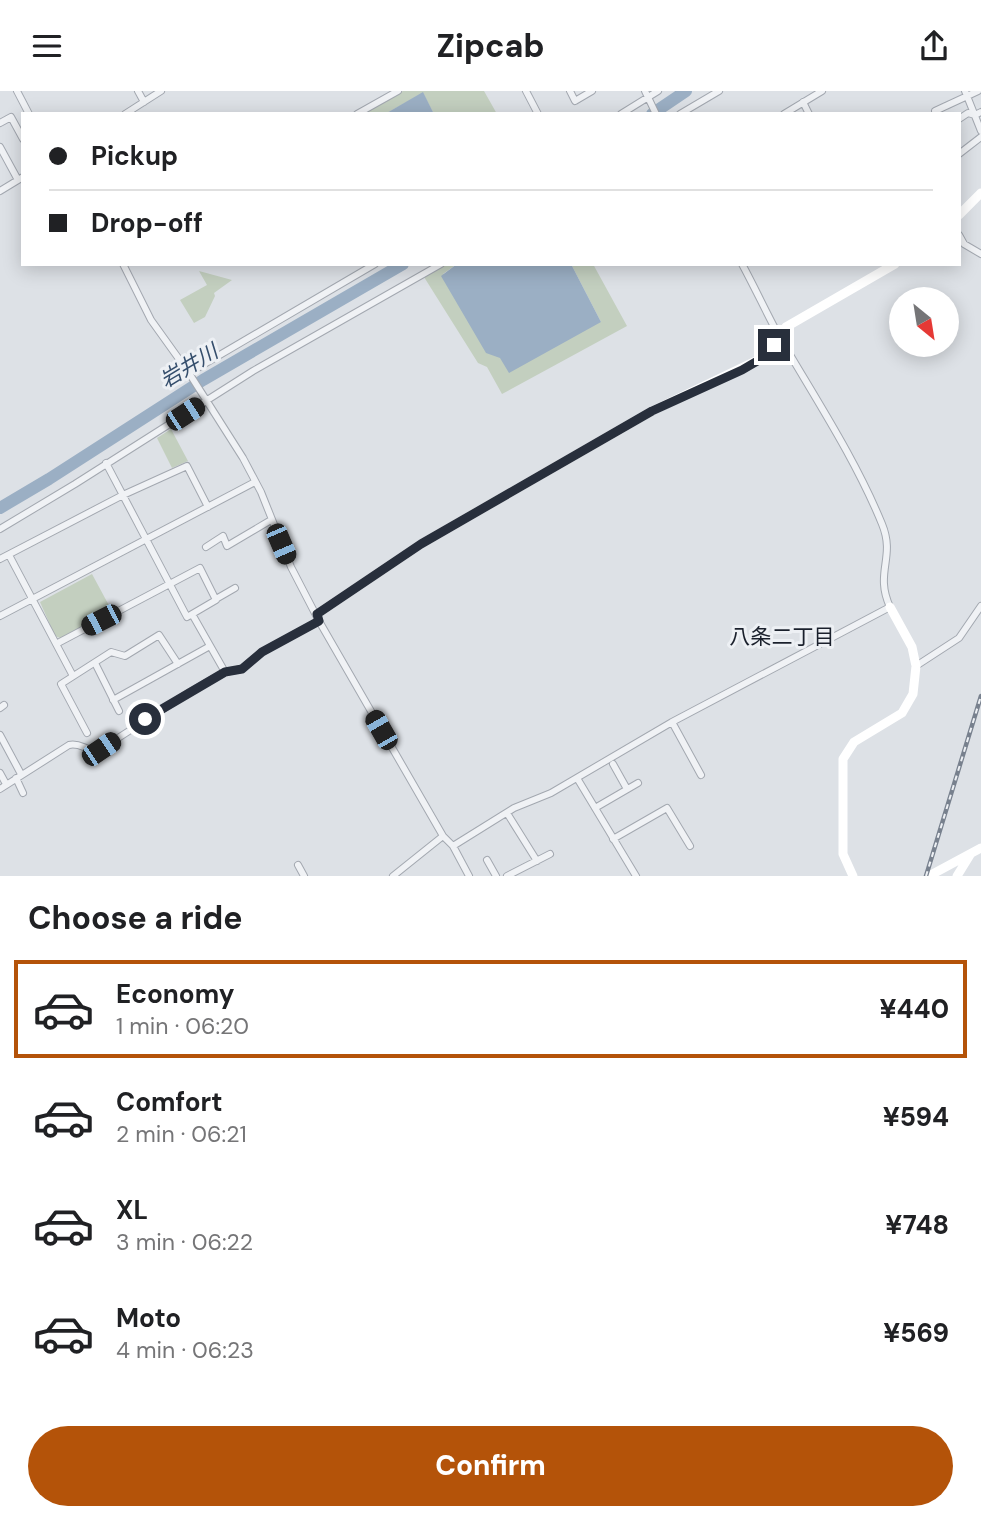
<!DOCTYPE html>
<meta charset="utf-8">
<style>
body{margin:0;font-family:"DM Sans","Noto Sans JP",sans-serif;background:#f2f2f2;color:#202124;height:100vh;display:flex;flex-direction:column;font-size:26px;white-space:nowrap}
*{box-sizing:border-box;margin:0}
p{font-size:23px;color:#757577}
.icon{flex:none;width:38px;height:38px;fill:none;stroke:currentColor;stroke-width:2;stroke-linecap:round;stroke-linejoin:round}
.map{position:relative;height:785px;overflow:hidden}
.side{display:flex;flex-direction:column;background:#fff;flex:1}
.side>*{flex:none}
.top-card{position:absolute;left:21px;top:21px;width:940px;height:154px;border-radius:0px;box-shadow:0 4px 18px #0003;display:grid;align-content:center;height:154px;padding:0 28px;background:#fff}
.needle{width:46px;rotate:150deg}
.tools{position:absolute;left:889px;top:196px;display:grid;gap:14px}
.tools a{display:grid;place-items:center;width:70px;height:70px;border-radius:50%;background:#fff;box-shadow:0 4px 18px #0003;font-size:35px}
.end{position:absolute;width:32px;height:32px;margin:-16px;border:9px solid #282f3c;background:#fff;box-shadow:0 0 0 4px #fff}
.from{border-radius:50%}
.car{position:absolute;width:21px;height:42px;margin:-21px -10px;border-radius:9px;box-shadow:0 0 5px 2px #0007;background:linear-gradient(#222 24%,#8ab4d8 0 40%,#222 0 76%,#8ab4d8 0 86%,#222 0)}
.top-card b{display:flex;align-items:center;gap:24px;height:66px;font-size:26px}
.top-card b+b{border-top:2px solid #e0e0e0}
.top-card i{width:18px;height:18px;background:#202124}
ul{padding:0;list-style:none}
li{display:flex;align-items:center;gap:21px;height:98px;margin:0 14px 10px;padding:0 14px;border:4px solid transparent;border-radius:0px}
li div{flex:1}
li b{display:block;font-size:26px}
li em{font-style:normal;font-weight:800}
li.on{border-color:#b45309}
li>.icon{width:63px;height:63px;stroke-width:1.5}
h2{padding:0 28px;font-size:32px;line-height:84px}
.cta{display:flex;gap:14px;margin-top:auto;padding:14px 28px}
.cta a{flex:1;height:80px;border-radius:42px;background:#b45309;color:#fff;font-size:28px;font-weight:800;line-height:80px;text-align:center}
header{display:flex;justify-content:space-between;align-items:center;height:91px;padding:0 28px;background:#fff;font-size:32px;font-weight:800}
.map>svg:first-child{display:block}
.green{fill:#c3cfbf}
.water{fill:#9bafc4}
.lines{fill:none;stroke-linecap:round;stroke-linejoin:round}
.river{stroke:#9bafc4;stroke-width:12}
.street-casing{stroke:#a3a8b0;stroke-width:8}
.street{stroke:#f0f2f5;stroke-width:6}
.secondary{stroke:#fff;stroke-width:9}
.rail-casing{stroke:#78818e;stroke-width:4.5}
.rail{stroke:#edf0f4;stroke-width:2;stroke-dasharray:5;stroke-linecap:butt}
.route{stroke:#282f3c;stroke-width:9}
.labels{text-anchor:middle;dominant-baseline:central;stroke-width:6;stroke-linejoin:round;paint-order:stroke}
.water-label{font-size:21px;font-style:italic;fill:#354e6c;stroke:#edf0f4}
.neighbourhood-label{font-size:21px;fill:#1a202c;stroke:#edf0f4}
</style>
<header><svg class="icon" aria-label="menu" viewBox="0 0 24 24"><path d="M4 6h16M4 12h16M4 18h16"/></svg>Zipcab<svg class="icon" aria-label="share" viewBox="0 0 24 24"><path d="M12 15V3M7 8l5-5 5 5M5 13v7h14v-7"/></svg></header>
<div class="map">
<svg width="981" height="785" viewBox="0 0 981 785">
<rect width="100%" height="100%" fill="#dde1e6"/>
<path class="green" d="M 403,0 L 484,0 L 497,23 L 434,23 L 423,2 L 385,23 L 363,23 Z
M 447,173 L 457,173 L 443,183 L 601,231 L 571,173 L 593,173 L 627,235 L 502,303 L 487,276 L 478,272 L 424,186 Z
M 199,180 L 232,189 L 214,202 L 215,205 L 205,226 L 194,232 L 180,209 L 207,194 Z
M 171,338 L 188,370 L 172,377 L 157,347 Z
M 92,483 L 112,520 L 60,547 L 55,545 L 40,511 Z"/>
<path class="water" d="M 423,1 L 434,23 L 385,23 Z
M 457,173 L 571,173 L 601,231 L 509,282 L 500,267 L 486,262 L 441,185 Z"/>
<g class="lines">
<path class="river" d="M 652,23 L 686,0
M 0,417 L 49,388 L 203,289 L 403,173"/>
<defs>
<path id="street" d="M 17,0 L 29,23
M 138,0 L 144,11
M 526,0 L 538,23
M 570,0 L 575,10 L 592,0
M 645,0 L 656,23
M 965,0 L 981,40
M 803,11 L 809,23
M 125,23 L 161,0
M 357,23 L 398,0
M 621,23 L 658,0
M 680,23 L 719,0
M 784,23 L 822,0
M 936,23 L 935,20 L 978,0
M 959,28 L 968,22 L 975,24 L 981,21
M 0,32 L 11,26 L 23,48
M 0,56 L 18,89
M 959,63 L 981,46
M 0,100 L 23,86
M 959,144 L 964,153 L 981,163
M 123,173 L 151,229 L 189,282 L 243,367 L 261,401 L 291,476 L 319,530 L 443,745
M 189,282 L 375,173
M 0,438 L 75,393 L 253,280 L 441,173
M 206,456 L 223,445 L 227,455 L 271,429
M 9,464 L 73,585
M 0,468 L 123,404 L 187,375 L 208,416
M 216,508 L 235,497
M 192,523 L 225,581
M 0,525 L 255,391
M 56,553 L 200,477 L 216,509 L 187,526 C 160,475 133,423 106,372
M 95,572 L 119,620
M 916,575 L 959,547 L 981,515
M 113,609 L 210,555
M 0,617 L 4,614
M 672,631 L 701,684
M 87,642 L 61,593 L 111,561 L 125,565 L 159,544 L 178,573
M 0,644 L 21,683
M 613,673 L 627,698
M 0,682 L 6,693
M 16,687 L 23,702
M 577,687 L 636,785
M 0,698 L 69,654 C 82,651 87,662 101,658 L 188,602 L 225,581 L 242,578 L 262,561 L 319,530
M 595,717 L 638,692
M 507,722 L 537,770
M 613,748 L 667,717 L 690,755
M 453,755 L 469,785
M 487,769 L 496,785
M 298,774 L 304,785
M 393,785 L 443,745 L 453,755 L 514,717 L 551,702 L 672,631 L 890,516 C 874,481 896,467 882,433 C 855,367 815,307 779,245 C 766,221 755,197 742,173
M 507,785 L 550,763"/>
</defs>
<use href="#street" class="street-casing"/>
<use href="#street" class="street"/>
<path class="secondary" d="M 959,124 L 981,102
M 317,523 L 421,453 L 652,320 L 764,266 L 786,236 L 895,173
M 853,785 L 843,763 L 843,668 L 854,651 L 902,622 L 913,603 L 916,575 L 912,556 L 890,516
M 929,785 L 981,757
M 957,785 L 970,764"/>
<defs>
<path id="rail" d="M 926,785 L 981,605"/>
</defs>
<use href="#rail" class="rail-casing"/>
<use href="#rail" class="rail"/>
</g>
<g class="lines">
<path class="route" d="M 145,628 L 225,581 L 242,578 L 262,561 L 319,530 L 317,523 L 421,453 L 652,320 L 742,279 L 764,266 L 774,254"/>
</g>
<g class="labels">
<g class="water-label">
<text transform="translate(189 275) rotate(-31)">岩井川</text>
</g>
<g class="neighbourhood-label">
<text x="782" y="546">八条二丁目</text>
</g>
</g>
</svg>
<div class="tools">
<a><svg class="needle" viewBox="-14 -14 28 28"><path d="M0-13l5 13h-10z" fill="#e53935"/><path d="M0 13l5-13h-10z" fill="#757577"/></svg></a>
</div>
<i class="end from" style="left:145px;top:628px"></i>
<i class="end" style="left:774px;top:254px"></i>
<i class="car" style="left:185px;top:323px;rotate:57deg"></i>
<i class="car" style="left:281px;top:453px;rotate:157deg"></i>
<i class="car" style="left:101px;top:529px;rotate:243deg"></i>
<i class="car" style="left:381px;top:639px;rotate:330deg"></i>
<i class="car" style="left:101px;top:658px;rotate:56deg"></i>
<div class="top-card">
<b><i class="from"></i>Pickup</b>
<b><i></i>Drop-off</b>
</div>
</div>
<section class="side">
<h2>Choose a ride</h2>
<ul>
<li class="on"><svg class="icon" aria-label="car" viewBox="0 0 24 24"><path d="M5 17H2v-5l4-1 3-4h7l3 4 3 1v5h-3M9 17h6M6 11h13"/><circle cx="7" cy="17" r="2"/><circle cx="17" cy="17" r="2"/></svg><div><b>Economy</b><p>1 min · 06:20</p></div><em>¥440</em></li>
<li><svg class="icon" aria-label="car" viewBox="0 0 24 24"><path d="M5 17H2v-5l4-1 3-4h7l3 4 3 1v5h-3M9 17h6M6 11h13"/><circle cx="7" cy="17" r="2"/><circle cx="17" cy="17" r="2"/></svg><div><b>Comfort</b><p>2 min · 06:21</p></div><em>¥594</em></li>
<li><svg class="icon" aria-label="car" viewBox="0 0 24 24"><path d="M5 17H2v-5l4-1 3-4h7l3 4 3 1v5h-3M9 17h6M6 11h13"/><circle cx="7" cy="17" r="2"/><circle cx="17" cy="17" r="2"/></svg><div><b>XL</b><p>3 min · 06:22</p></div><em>¥748</em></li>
<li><svg class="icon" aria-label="car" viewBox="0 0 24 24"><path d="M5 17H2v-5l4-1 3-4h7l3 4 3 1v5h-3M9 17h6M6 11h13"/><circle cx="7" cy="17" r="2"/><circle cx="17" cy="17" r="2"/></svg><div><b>Moto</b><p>4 min · 06:23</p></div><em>¥569</em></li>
</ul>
<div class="cta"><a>Confirm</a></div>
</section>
